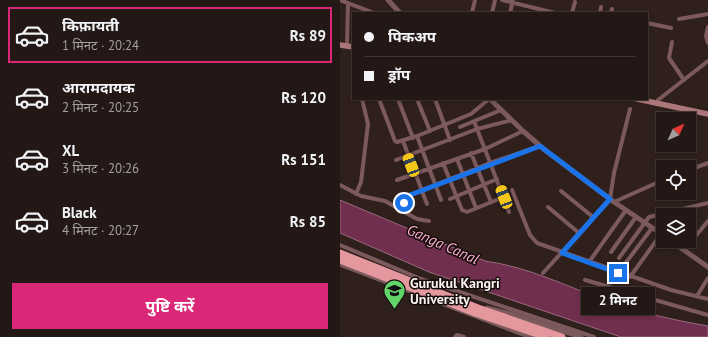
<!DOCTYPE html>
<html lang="hi">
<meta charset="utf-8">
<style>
body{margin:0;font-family:"PT Sans","Noto Sans Devanagari",sans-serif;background:#2f2522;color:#f1f3f6;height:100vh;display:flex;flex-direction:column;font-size:15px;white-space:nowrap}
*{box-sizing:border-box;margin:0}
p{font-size:13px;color:#a3a0a0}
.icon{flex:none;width:22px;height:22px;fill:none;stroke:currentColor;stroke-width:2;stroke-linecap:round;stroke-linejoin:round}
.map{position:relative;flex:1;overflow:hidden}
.details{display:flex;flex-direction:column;background:#231815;width:340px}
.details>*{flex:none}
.top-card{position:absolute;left:12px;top:12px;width:296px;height:88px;border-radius:0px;box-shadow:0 2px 6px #0003,0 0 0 1px #403734;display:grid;align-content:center;height:88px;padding:0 12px;background:#231815}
.needle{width:26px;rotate:45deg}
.fabs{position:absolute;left:316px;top:112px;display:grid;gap:8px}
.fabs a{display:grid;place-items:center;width:40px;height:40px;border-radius:0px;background:#231815;box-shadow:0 2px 6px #0003,0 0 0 1px #403734;font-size:20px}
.end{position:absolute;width:18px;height:18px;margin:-9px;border:5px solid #1a73e8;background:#fff;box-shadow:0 0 0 2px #fff}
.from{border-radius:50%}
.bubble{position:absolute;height:28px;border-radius:0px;background:#231815;box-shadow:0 2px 6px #0003,0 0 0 1px #403734;font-size:13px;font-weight:700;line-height:28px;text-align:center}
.car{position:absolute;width:12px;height:24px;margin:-12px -6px;border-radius:5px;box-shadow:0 0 3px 1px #0007;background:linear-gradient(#f5c518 24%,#345 0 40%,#f5c518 0 76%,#345 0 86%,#f5c518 0)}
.top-card b{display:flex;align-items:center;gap:14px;height:38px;font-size:15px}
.top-card b+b{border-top:1px solid #403734}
.top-card i{width:10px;height:10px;background:#f1f3f6}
ul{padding:7px 0 0;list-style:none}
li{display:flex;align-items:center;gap:12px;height:56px;margin:0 8px 6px;padding:0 4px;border:2px solid transparent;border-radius:0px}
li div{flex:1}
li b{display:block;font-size:15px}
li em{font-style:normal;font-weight:700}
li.on{border-color:#db2777}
li>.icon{width:36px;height:36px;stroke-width:1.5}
.cta{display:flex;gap:8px;margin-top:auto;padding:8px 12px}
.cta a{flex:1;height:46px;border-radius:0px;background:#db2777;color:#fff;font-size:16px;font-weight:700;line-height:46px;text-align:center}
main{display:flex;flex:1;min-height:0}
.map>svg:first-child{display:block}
.water{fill:#702f4e;stroke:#9a6a7e}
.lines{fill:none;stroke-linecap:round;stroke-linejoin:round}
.minor{stroke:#7b595c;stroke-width:4}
.tertiary{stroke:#7b595c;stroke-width:5}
.secondary{stroke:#ac777b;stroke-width:5.5}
.trunk{stroke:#e4989e;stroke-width:7}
.route{stroke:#1a73e8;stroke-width:5}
.labels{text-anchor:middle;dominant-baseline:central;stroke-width:3;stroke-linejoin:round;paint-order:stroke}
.poi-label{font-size:14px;font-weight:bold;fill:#fdf2ef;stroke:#120c0a;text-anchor:start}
.water-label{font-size:15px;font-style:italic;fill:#fcaccd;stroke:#120c0a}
</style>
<main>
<section class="details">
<ul>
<li class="on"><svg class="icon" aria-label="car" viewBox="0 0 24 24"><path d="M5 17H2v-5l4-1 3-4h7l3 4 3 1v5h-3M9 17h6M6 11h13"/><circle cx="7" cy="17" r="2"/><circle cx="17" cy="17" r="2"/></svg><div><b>किफ़ायती</b><p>1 मिनट · 20:24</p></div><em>Rs 89</em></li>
<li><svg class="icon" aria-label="car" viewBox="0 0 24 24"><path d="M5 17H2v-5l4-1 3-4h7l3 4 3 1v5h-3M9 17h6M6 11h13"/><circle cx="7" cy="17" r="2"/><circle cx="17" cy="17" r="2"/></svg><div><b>आरामदायक</b><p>2 मिनट · 20:25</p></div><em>Rs 120</em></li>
<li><svg class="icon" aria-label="car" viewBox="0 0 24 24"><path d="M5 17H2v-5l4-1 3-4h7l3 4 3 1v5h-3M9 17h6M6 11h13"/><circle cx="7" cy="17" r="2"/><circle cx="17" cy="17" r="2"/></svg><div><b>XL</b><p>3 मिनट · 20:26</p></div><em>Rs 151</em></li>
<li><svg class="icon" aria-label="car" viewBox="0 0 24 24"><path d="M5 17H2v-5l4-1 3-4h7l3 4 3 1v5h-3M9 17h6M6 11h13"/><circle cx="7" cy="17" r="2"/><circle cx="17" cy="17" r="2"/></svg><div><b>Black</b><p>4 मिनट · 20:27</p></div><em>Rs 85</em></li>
</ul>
<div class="cta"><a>पुष्टि करें</a></div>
</section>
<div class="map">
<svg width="368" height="337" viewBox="0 0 368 337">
<rect width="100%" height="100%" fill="#2f201c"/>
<path class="water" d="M 0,200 L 145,261 C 188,267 224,285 264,300 C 298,312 333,320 368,326 L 368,337 L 281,337 L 89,272 L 0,233 Z"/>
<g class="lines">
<path class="minor" d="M 0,0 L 34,13
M 162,0 L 215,13
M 132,13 L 135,0
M 152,13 L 155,0
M 170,13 L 173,0
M 232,13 L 235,2
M 260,13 L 261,7
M 271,13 L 272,9
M 339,19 L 368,14
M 307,23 L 331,28
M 368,27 L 366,36 L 368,43
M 332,42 L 329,58 L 344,80
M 7,46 L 8,3
M 39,99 L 55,141 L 57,142 L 77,136 L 131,114 L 149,99
M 58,99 L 73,138
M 77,99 L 90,131
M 95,99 L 110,140
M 318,100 L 368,61
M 134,121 L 169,212
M 120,127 L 161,110
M 77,136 L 101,200
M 63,141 L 87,204
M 131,153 L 151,202
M 117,159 L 136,208
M 56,160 L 137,129 L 172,120
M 103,163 L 122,210 L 127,212 L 164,197
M 349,170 L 368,163
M 57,180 L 145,149 L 183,131
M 0,185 L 21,196 L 45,201 L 77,219 L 89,221
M 172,190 L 190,235 L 197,243 L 331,290 L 368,299
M 221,191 L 253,217
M 16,194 L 21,182 L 28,124 L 22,99
M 110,199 L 157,179
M 274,202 L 323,180
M 208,207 L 239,233
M 348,208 L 354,215 L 349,222
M 61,209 L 70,195 L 150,163 L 200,146
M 0,245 L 81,279 L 254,337
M 344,250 L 368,221
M 271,252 L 296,217
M 279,258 L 309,217 L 368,203
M 249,262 L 286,210
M 203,273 L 270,199 L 274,173 L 290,109
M 278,273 L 312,228
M 290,277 L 321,234
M 245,280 L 368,315
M 357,296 L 368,278
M 115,337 L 117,335 L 124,337"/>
<path class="tertiary" d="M 48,0 L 60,13
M 150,99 L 183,131 L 206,151 L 274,202 L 323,235
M 331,241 L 368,267
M 0,264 L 191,337
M 147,308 L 171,314 L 241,337"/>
<path class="secondary" d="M 0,45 L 13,47
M 297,99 L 368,114"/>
<path class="trunk" d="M 0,253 L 138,308 L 222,337
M 0,260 L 135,313 L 206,337"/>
</g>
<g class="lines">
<path class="route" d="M 64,203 L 70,195 L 200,146 L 270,199 L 222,253 L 278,273"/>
</g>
<defs>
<symbol id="university-pin" viewBox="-11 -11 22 30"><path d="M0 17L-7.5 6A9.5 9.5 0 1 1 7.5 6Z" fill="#62d469" stroke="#120c0a"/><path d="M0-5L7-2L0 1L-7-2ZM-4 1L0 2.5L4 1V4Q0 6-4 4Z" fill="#111"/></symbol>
</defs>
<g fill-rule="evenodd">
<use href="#university-pin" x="42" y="278" width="25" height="34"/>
</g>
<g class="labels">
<g class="poi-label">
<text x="70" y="283">Gurukul Kangri<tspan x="70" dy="16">University</tspan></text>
</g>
<g class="water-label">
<text transform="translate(103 244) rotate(24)">Ganga Canal</text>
</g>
</g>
</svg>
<div class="fabs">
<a><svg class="needle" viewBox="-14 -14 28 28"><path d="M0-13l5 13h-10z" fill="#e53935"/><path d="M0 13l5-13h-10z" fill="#a3a0a0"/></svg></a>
<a><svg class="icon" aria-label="locate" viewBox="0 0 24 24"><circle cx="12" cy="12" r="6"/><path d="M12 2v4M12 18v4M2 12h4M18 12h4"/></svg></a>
<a><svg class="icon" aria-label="layers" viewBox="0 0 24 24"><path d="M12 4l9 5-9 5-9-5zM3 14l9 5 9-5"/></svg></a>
</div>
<i class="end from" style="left:64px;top:203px"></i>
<i class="end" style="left:278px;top:273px"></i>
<div class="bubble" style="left:241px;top:287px;width:74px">2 मिनट</div>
<i class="car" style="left:71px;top:165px;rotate:339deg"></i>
<i class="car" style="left:164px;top:197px;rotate:339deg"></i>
<div class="top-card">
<b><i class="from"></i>पिकअप</b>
<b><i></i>ड्रॉप</b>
</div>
</div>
</main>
